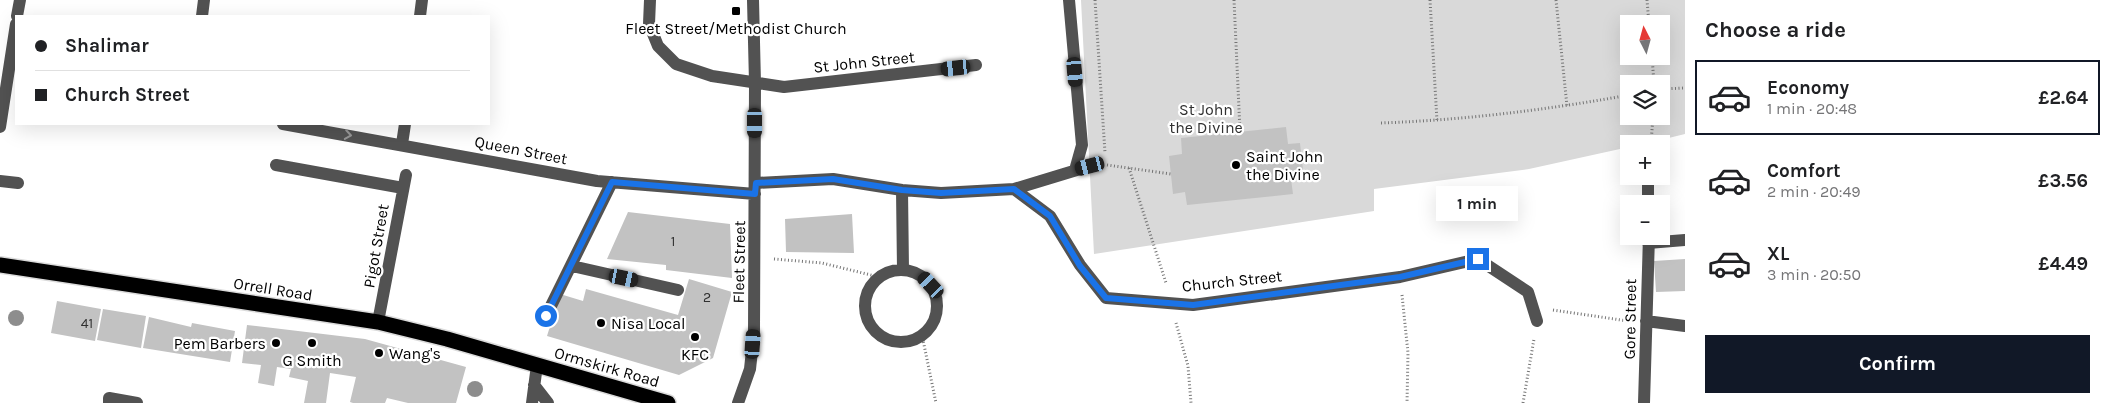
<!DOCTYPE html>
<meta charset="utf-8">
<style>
body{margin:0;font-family:Karla,sans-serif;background:#f6f6f6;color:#202124;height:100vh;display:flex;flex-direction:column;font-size:19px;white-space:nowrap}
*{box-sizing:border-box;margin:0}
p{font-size:16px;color:#757577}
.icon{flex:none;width:28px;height:28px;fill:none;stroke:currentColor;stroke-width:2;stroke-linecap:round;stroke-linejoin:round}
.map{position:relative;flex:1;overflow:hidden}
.side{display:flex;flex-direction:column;background:#fff;width:425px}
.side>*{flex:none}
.top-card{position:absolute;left:15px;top:15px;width:475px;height:110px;border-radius:0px;box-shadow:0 5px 20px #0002;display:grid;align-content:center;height:110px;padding:0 20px;background:#fff}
.needle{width:32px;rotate:354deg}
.fabs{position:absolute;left:1620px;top:15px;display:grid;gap:10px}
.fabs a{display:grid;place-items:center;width:50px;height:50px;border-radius:0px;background:#fff;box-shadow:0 5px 20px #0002;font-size:25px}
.end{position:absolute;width:22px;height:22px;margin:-11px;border:6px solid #1a73e8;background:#fff;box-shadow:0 0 0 2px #fff}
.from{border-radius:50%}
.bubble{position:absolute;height:35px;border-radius:0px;background:#fff;box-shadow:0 5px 20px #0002;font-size:16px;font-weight:700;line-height:35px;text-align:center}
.car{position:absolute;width:15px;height:30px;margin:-15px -8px;border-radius:6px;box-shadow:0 0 4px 1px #0007;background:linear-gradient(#222 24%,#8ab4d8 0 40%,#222 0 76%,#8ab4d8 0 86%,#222 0)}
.top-card b{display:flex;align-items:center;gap:18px;height:48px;font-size:19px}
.top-card b+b{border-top:1px solid #e0e0e0}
.top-card i{width:12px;height:12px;background:#202124}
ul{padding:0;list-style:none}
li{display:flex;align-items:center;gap:15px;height:75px;margin:0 10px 8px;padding:0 10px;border:2px solid transparent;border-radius:0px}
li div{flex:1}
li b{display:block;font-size:19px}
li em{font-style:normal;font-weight:700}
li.selected{border-color:#111827}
li>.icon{width:45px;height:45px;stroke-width:1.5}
h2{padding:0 20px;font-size:22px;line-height:60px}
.button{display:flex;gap:10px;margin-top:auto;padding:10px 20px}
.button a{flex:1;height:58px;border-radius:0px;background:#111827;color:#fff;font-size:20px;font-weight:700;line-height:58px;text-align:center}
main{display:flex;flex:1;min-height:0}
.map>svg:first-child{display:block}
.green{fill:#d9d9d9;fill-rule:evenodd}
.building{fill:#c2c2c2}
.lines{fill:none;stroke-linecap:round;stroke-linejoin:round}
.highway-casing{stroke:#dbdbdb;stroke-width:18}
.path{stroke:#747474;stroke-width:3;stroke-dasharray:1 2.5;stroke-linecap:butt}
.minor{stroke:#525252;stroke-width:12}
.highway{stroke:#000;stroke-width:15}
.tree{fill:#8d8d8d}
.oneway{stroke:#979797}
.route{stroke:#1a73e8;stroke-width:6}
.poi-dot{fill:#000;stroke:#fff;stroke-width:2}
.labels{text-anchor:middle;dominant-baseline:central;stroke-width:4.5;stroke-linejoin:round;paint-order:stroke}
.number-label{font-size:14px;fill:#303030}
.poi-label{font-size:16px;fill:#000;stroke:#fff}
.street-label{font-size:16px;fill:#000;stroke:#fff}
.park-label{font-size:16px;fill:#303030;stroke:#fff}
</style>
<main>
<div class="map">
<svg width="1685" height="403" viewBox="0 0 1685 403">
<rect width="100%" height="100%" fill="#fff"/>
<path class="green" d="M 1081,0 L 1685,0 L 1685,134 L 1644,144 L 1629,144 L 1629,147 L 1529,169 L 1374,189 L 1374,211 L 1094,254 ZM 1629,24 L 1661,24 L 1661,56 L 1629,56 ZM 1629,84 L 1661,84 L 1661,116 L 1629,116 Z"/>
<path class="building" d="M 1286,127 L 1288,144 L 1300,143 L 1304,178 L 1291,179 L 1293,194 L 1187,205 L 1185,192 L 1173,194 L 1169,156 L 1182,154 L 1181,138 Z
M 628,212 L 730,224 L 732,278 L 666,270 L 666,265 L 607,259 Z
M 852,214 L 854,253 L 786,252 L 785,219 Z
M 1685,259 L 1685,291 L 1656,292 L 1654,261 Z
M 689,279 L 732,292 L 713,358 L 679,375 L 547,336 L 560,294 L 583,301 L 586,289 L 678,315 Z
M 57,301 L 101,309 L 95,341 L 51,333 Z
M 103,309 L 146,316 L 141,348 L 97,340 Z
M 149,317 L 191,327 L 192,323 L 235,331 L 230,362 L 143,348 Z
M 247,325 L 365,339 L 466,367 L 456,403 L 408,403 L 387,398 L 385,403 L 353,403 L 350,402 L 356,377 L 330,373 L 326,403 L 304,403 L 308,381 L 289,377 L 291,369 L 277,367 L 274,386 L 258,383 L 261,365 L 242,363 Z"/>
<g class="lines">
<defs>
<path id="highway" d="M 0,265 L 378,322 L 447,339 L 668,403"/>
</defs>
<use href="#highway" class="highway-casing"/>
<path class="path" d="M 1095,0 L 1105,153
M 1234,0 L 1240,131
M 1430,0 L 1437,121
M 1556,0 L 1567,106
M 1647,0 L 1649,24
M 1652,56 L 1654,84
M 1661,89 L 1685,88
M 1381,123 C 1464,120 1546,110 1629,95
M 1651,144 L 1653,116
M 1107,165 L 1171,174
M 1129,168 L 1166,283
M 774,259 L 822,263 L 879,277
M 1402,295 L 1408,353 L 1407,403
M 1553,310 L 1628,321
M 1176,323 L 1188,366 L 1191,403
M 922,335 L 936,403
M 1523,403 L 1534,339"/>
<path class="minor" d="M 650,0 L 649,24 L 658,46 L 676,64 L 712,76 L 784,87 L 976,65
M 1069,0 L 1082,145 L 1075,170
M 17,16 L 20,0
M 202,16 L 204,0
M 420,16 L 422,0
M 283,124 L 597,181 L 755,194
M 0,127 L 16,24
M 402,144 L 405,124
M 276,165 L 403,188
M 0,181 L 18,183
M 1648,181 L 1648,204
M 756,183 L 833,179 L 902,190 L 941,193 L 1014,189 L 1050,216 L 1080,265 L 1106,298 L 1193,305 L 1400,277 L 1478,259 L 1528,292 L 1537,321
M 1014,189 L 1090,166
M 902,190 L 903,270
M 1648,243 L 1685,240
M 572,266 L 678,290
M865 306a36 36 0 1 1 72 0a36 36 0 1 1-72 0Z
M 546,316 L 612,182
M 1646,321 L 1685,326
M 378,322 L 406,175
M 534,385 L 548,403
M 109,403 L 109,398 L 137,403
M 532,403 L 537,365
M 738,403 L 750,369 L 754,332 L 755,83 L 753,0
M 1644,403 L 1649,236"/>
<use href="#highway" class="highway"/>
</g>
<g class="tree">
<circle cx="16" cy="318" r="8"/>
<circle cx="475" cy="389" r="8"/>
</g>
<defs><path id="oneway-chevron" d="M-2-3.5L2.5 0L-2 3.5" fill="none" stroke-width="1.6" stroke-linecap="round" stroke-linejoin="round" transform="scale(1.25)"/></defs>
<use class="oneway" href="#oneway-chevron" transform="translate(348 135) rotate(9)"/>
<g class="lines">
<path class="route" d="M 546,316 L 612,182 L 755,194 L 756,183 L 833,179 L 902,190 L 941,193 L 1014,189 L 1050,216 L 1080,266 L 1106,298 L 1193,305 L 1400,277 L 1478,259"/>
</g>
<g class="poi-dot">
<rect x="731" y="6" width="10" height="10" rx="2.5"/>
<circle cx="1236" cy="165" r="5"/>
<circle cx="601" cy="323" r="5"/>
<circle cx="695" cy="337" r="5"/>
<circle cx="276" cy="343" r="5"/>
<circle cx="312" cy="343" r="5"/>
<circle cx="379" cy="353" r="5"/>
</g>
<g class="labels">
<g class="number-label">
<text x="673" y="241">1</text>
<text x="707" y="297">2</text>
<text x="87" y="323">41</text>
</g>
<g class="poi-label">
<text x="736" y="28">Fleet Street/Methodist Church</text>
<text x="1246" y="156" text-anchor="start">Saint John<tspan x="1246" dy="18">the Divine</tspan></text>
<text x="611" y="323" text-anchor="start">Nisa Local</text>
<text x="266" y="343" text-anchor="end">Pem Barbers</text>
<text x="389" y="353" text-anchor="start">Wang's</text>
<text x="695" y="354">KFC</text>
<text x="312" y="360">G Smith</text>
</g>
<g class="street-label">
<text transform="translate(864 62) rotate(-6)">St John Street</text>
<text transform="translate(521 150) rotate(11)">Queen Street</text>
<text transform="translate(376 246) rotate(-80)">Pigot Street</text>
<text transform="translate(739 262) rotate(-89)">Fleet Street</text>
<text transform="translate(1232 281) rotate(-6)">Church Street</text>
<text transform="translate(273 289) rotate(9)">Orrell Road</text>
<text transform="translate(1630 319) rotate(-89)">Gore Street</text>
<text transform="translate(607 367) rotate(16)">Ormskirk Road</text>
</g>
<g class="park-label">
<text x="1206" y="109">St John<tspan x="1206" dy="18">the Divine</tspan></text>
</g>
</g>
</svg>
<div class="fabs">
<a><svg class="needle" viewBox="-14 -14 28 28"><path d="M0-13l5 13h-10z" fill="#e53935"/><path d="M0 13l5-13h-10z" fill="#757577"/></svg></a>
<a><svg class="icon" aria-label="layers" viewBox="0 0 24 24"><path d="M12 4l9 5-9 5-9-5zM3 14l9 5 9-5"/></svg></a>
<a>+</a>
<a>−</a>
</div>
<i class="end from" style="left:546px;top:316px"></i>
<i class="end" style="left:1478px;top:259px"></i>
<div class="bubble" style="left:1436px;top:186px;width:82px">1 min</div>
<i class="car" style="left:956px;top:68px;rotate:264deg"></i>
<i class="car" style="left:1075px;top:72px;rotate:175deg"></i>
<i class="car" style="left:755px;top:123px;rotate:180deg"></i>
<i class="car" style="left:1090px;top:166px;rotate:256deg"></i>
<i class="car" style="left:624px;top:278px;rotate:102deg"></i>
<i class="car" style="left:931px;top:285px;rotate:317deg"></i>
<i class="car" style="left:753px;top:344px;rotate:4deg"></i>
<div class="top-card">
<b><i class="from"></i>Shalimar</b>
<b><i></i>Church Street</b>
</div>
</div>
<section class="side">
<h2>Choose a ride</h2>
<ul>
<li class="selected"><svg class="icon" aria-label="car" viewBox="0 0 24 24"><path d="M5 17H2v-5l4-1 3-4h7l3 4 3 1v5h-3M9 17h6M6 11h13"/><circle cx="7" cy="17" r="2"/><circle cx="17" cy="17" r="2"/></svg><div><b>Economy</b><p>1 min · 20:48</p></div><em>£2.64</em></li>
<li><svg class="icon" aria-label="car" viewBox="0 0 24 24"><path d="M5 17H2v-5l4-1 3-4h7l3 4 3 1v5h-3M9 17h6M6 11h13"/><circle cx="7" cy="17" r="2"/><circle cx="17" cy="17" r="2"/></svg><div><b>Comfort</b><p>2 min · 20:49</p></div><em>£3.56</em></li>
<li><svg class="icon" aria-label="car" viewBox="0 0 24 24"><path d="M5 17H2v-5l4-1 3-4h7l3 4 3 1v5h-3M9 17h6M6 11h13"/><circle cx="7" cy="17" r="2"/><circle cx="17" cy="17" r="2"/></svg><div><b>XL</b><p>3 min · 20:50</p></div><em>£4.49</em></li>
</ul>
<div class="button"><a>Confirm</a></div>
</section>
</main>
